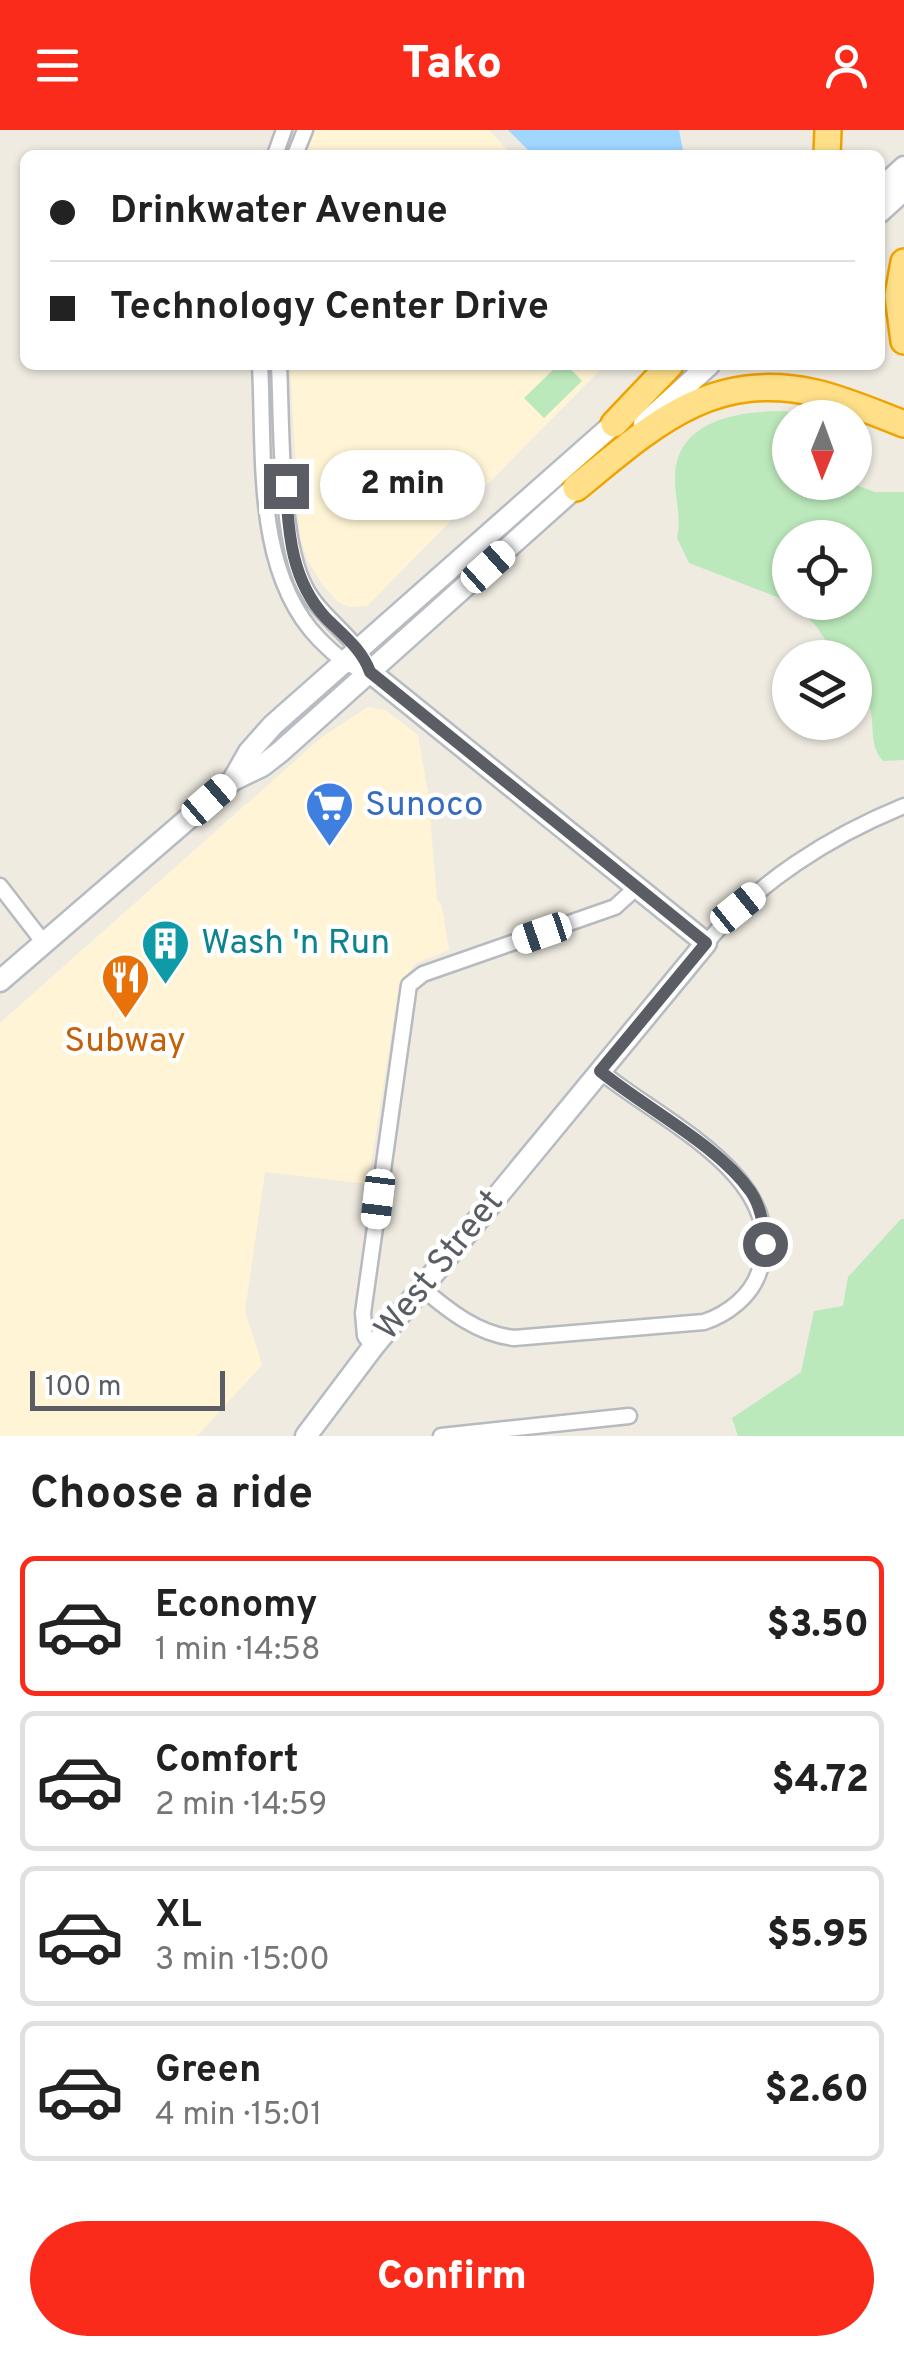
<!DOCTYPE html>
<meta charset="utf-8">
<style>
body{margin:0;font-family:Overpass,sans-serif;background:#f6f6f6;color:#222;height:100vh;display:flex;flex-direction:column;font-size:38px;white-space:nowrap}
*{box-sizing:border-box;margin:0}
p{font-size:32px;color:#767676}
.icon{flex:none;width:55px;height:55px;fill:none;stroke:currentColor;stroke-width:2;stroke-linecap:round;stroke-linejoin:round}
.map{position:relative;height:1306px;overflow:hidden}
.side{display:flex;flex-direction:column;background:#fff;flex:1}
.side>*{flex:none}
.hud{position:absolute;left:20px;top:20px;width:865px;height:220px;border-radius:15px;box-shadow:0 2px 8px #0004;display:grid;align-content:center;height:220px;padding:0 30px;background:#fff}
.needle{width:65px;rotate:181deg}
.buttons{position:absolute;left:772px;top:270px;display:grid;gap:20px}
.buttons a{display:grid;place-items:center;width:100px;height:100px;border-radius:50%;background:#fff;box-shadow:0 2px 8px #0004;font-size:50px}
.scale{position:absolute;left:30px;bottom:25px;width:195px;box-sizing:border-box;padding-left:10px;border:5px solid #5a5e64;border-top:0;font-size:28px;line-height:35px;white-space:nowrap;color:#5a5e64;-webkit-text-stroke:8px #fff;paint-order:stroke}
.end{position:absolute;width:45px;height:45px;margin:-22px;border:12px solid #5a5e64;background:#fff;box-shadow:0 0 0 5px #fff}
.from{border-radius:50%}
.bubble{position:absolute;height:70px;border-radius:35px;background:#fff;box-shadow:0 2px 8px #0004;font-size:32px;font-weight:800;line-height:70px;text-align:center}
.car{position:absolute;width:30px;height:60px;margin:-30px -15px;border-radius:12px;box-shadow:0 0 8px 2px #0007;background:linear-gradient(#fff 24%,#345 0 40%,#fff 0 76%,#345 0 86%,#fff 0)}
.hud b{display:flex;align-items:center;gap:35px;height:95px;font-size:38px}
.hud b+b{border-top:2px solid #e0e0e0}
.hud i{width:25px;height:25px;background:#222}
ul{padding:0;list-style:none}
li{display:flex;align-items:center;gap:30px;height:140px;margin:0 20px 15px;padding:0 10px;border:5px solid #e0e0e0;border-radius:15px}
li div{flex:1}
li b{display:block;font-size:38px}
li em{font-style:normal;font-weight:800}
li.current{border-color:#fb2b1b}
li>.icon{width:90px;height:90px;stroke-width:1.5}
h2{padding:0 30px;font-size:45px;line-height:120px}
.primary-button{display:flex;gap:20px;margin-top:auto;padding:20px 30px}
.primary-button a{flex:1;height:115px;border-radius:60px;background:#fb2b1b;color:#fff;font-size:40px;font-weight:800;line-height:115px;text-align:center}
header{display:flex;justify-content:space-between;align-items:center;height:130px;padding:0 30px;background:#fb2b1b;color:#fff;font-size:45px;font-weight:800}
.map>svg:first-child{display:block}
.commercial{fill:#fff5d6}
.green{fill:#bbe9bb}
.water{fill:#a1d6ff}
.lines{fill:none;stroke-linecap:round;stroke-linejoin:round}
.street-casing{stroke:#b7babf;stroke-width:19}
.secondary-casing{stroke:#b7bbc2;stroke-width:25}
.highway-casing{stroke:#f0a300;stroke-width:30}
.street{stroke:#fff;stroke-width:14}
.secondary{stroke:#fff;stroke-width:20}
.highway{stroke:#ffe088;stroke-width:25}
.route{stroke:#5a5e64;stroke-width:12}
.labels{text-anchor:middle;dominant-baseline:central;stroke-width:9;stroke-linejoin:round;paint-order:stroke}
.shop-label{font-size:35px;fill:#366cbe;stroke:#fff;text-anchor:start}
.culture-label{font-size:35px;fill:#0d838f;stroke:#fff;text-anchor:start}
.food-label{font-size:35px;fill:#c56008;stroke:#fff}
.street-label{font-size:35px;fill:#5a5e64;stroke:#fff}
</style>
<header><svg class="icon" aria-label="menu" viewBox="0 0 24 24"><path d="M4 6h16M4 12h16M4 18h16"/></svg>Tako<svg class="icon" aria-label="person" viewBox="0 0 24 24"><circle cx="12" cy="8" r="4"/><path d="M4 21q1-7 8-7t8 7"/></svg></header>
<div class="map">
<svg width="904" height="1306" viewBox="0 0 904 1306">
<rect width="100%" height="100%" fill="#efebe1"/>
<path class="commercial" d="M 315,0 L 489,0 L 512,25 L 305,25 Z
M 290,235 L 605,235 L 367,476 L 350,477 L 338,472 L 322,454 L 308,431 L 300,407 Z
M 368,577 L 385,580 L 418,605 L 428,663 L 437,769 L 442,777 L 449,820 L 416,833 L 399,855 L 368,1054 L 265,1042 L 245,1181 L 262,1235 L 197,1306 L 0,1306 L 0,893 L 322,607 Z"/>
<path class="green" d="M 558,235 L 567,235 L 582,251 L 544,288 L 524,268 Z
M 786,281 L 798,287 L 790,288 L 790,352 L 850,353 L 875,362 L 904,362 L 904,630 L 883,631 C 870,616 874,601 871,583 C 867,559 855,557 855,528 L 837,527 L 816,496 L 792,473 L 855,472 L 855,408 L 790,408 L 790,472 L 689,433 L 677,408 C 682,386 674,367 675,345 C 678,288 742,281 786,281 Z
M 901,1089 L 904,1089 L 904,1306 L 738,1306 L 732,1288 L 801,1242 L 814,1181 L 843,1176 L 848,1147 Z"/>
<path class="water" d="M 508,0 L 679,0 L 684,25 L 533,25 Z"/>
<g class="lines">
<defs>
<path id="street" d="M 275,25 L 284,0
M 295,25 L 305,0
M 260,235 C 265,324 253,441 319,509 C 335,525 347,537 370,542
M 279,235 C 282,294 279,407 305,457 C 321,489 359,508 370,542
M 0,756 L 44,813
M 706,813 C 758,752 830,706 904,676
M 422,1158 C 449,1181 478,1204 514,1208 L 704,1192 C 728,1184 751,1166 759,1142 C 793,1048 659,990 600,941
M 373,1217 L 365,1206 L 363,1183 L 409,855 L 423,844 L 615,777 L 637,757
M 441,1306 L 629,1286"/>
<path id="secondary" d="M 880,59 L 904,37
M 880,82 L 904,60
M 644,294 L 709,235
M 233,650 L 249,622 L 273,595 L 625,284
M 0,851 L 233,650 L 262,636 L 280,622 L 586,348
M 306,1306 L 373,1217 L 706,813 L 370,542"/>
<path id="highway" d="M 827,25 L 828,0
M 904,132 L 898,166 L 904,211
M 614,294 L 670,235
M 576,358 C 652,296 711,239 816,263 C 846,270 875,283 904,294"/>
</defs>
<use href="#street" class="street-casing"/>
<use href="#secondary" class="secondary-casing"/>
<use href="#highway" class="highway-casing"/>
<use href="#street" class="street"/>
<use href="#secondary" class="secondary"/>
<use href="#highway" class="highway"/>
</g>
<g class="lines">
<path class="route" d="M 286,356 C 288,404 292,452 326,488 C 343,505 362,519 370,542 L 706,813 L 600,941 C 645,978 718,1015 751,1062 C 761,1077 764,1095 765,1114"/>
</g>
<defs>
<symbol id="supermarket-pin" viewBox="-11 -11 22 30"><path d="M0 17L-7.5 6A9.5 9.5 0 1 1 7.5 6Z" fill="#3f7fe0" stroke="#fff"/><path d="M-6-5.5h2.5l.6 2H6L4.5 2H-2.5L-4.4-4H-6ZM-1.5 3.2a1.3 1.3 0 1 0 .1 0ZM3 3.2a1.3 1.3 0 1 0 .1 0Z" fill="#fff"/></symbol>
<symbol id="building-pin" viewBox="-11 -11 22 30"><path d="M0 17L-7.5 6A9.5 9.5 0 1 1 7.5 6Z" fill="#0f9aa8" stroke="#fff"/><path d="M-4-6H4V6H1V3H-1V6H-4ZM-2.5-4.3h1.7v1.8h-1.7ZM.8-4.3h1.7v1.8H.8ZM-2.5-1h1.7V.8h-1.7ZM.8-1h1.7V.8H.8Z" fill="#fff"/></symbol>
<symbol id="restaurant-pin" viewBox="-11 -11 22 30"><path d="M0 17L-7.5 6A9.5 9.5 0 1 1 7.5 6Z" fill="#e8710a" stroke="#fff"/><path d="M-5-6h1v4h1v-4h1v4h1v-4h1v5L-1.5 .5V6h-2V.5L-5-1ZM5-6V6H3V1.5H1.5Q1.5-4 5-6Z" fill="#fff"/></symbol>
</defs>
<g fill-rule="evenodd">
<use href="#supermarket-pin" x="302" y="648" width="55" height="75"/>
<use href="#building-pin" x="138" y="786" width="55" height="75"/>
<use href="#restaurant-pin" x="98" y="820" width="55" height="75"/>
</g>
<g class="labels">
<g class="shop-label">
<text x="365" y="676">Sunoco</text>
</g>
<g class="culture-label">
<text x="201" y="814">Wash 'n Run</text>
</g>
<g class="food-label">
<text x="125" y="912">Subway</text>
</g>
<g class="street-label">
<text transform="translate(440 1136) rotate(-51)">West Street</text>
</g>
</g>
</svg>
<div class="buttons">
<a><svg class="needle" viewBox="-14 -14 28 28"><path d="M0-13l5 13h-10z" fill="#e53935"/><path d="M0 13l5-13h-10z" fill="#767676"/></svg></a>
<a><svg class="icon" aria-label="locate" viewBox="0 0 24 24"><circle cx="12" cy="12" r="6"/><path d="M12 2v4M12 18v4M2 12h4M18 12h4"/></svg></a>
<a><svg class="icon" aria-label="layers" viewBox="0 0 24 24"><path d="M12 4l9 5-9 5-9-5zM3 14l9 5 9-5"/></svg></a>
</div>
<div class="scale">100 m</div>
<i class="end from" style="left:765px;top:1114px"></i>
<i class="end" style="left:286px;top:356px"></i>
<div class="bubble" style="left:320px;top:320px;width:165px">2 min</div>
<i class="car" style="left:488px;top:437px;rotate:48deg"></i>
<i class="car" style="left:209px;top:670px;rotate:49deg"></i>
<i class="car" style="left:738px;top:778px;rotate:51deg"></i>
<i class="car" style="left:542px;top:803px;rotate:251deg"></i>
<i class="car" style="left:378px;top:1069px;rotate:187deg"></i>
<div class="hud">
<b><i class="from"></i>Drinkwater Avenue</b>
<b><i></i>Technology Center Drive</b>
</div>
</div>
<section class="side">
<h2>Choose a ride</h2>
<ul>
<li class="current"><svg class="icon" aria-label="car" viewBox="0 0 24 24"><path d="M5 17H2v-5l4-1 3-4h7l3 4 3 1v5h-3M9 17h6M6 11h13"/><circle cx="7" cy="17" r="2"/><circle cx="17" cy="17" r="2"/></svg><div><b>Economy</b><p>1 min · 14:58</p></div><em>$3.50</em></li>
<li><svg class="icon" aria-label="car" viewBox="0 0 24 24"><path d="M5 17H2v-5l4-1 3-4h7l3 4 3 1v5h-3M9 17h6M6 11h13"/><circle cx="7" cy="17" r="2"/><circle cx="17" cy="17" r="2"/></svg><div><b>Comfort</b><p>2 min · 14:59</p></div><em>$4.72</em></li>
<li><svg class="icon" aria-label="car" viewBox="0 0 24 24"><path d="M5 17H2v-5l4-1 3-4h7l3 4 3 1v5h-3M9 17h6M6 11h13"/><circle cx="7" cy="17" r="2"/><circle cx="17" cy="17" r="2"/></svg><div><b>XL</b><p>3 min · 15:00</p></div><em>$5.95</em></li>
<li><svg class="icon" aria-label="car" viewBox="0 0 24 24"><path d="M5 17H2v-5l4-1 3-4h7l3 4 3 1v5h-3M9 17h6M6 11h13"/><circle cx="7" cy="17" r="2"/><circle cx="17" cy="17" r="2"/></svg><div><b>Green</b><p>4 min · 15:01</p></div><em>$2.60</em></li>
</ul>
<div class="primary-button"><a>Confirm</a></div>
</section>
